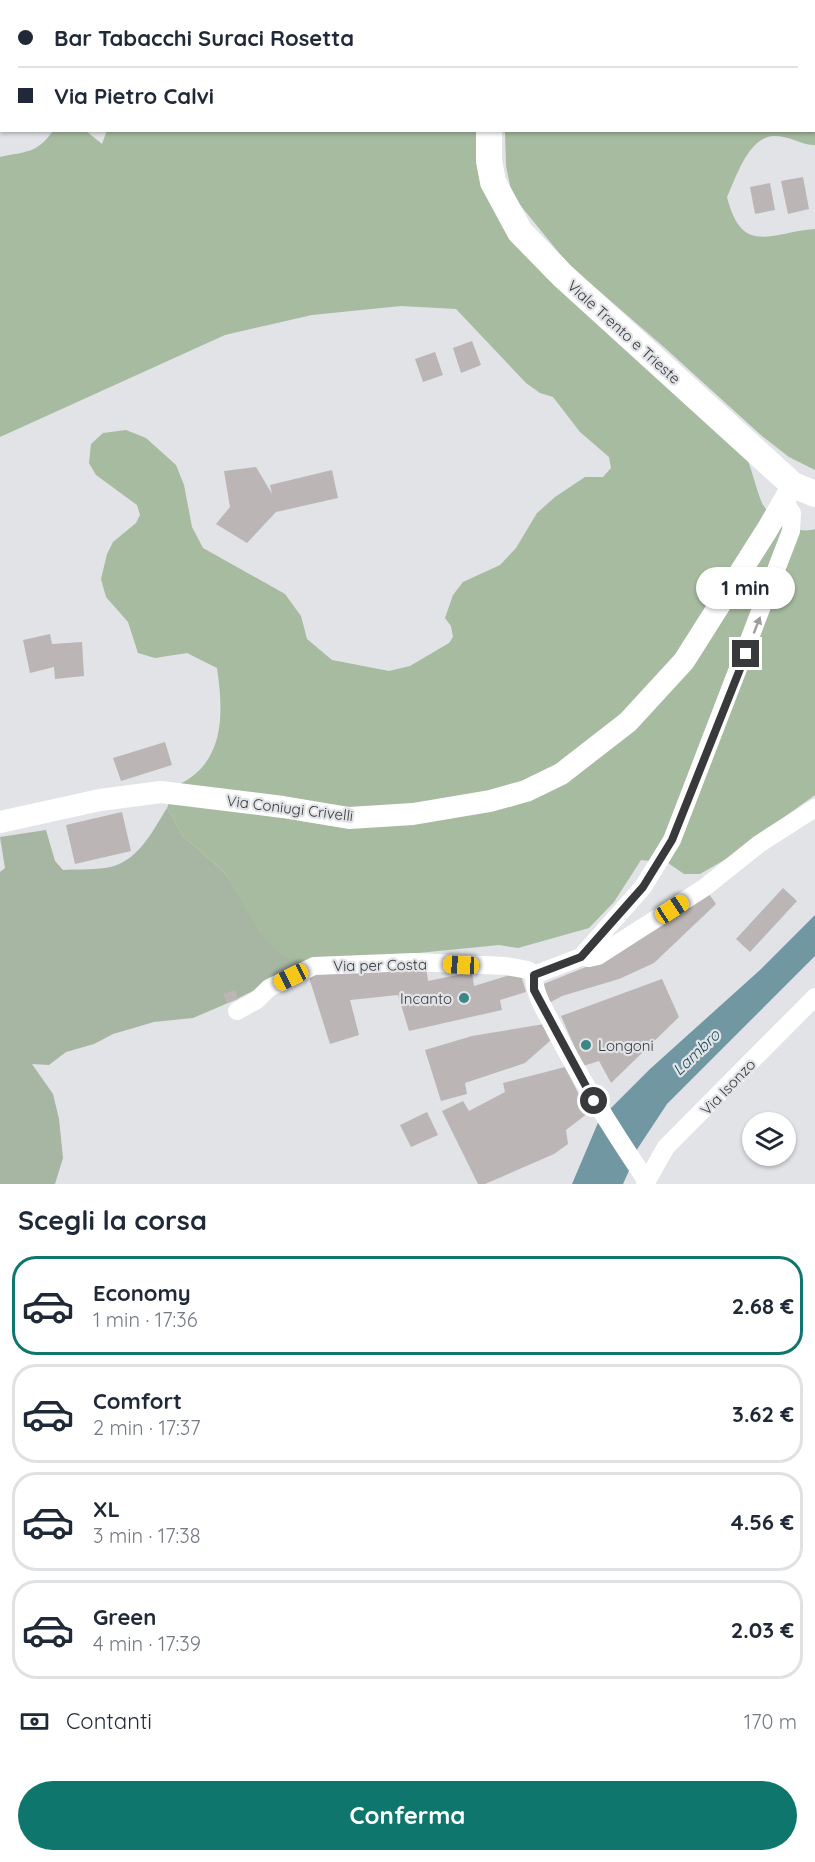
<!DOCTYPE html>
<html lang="it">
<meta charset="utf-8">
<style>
body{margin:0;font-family:Quicksand,sans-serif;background:#f6f6f7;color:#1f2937;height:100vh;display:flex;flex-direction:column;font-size:22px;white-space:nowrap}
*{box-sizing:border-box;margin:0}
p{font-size:20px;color:#747a83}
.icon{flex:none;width:33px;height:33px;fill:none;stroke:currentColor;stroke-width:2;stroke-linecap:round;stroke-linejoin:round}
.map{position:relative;height:1184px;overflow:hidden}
.panel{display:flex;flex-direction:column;background:#fff;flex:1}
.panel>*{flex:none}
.banner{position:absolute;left:0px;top:0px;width:816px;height:132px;box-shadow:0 2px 4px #0004;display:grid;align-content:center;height:132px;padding:0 18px;background:#fff}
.controls{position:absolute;left:742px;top:1112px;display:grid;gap:12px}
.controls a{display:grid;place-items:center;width:54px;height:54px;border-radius:50%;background:#fff;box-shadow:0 2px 4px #0004;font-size:30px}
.end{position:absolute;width:27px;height:27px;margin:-14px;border:8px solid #38393b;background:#fff;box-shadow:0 0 0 3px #fff}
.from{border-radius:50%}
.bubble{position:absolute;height:42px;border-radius:21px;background:#fff;box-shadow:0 2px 4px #0004;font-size:20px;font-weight:700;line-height:42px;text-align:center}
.car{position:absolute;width:18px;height:36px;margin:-18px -9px;border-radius:8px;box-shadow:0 0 4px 2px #0007;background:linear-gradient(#f5c518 24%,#345 0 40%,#f5c518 0 76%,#345 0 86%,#f5c518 0)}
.banner b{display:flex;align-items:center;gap:21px;height:57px;font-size:22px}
.banner b+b{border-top:2px solid #e0e1e3}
.banner i{width:15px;height:15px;background:#1f2937}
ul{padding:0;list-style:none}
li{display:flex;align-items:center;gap:18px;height:99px;margin:0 12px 9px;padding:0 6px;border:3px solid #e0e1e3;border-radius:24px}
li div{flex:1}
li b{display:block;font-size:22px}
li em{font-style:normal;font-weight:700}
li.selected{border-color:#0f766e}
li>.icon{width:54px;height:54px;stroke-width:1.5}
h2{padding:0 18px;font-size:27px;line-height:72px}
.pay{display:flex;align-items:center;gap:15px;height:66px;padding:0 18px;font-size:22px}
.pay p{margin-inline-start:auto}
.primary-button{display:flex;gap:12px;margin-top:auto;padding:12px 18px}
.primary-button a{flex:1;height:69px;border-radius:36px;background:#0f766e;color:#fff;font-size:24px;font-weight:700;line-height:69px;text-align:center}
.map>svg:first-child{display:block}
.green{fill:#a7b5a3}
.forest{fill:#a6bb9f}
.water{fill:#7197a3}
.building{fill:#bbb5b5}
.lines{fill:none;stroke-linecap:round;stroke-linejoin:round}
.minor{stroke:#fff;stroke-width:18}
.tertiary{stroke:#fff;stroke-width:22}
.secondary{stroke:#fff;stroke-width:26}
.oneway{fill:#9c9c9d}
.route{stroke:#38393b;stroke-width:8}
.poi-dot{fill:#3d8686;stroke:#e1e3e7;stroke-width:2}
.labels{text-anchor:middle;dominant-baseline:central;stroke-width:4.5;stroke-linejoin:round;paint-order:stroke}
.street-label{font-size:15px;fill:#38393b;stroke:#e1e3e7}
.poi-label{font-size:15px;fill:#38393b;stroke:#e1e3e7;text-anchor:end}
.water-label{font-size:16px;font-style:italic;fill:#184e5c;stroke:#e1e3e7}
</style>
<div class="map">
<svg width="815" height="1184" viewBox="0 0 815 1184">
<rect width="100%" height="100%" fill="#e1e3e7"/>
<path class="green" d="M 167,808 L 183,836 L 224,872 L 237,893 L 306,964 L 235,1000 L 193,1018 L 154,1022 L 113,1034 L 94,1044 L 66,1052 L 49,1065 L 32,1064 L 53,1094 L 59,1119 L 63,1158 L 55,1184 L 0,1184 L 0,872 L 5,868 L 0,837 L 46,830 L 55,861 L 63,870 C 77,869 91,870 105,868 C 137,864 152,832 167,808 Z"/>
<path class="forest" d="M 815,99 L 815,145 C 801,145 788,135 774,136 C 748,137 736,178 727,197 C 742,257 771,232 815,229 L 815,470 L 789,457 L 762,436 L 665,348 L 568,264 L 512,195 L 506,166 L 505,131 L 814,130 Z
M 107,130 L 478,131 L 489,194 L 748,461 C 752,471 759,498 763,505 C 773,521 797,535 815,529 L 815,795 L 726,859 L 700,874 L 684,874 L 668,863 L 641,860 L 614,902 L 589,928 L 518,948 L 499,945 L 479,947 L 306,964 L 284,957 L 261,936 L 224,872 L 183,836 L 167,808 L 176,786 C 225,764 224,715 217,668 L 187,653 L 155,658 L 138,653 L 128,622 L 106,597 L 101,579 L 107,554 L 113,542 L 136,523 L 140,515 L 137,505 L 96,475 L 89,463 L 91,444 L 103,433 L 126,430 L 146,438 L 176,465 L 184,485 L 192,527 L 203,548 L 285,594 L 301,616 L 307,639 L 332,660 L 389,671 L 410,666 L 449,643 L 453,637 L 451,626 L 445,618 L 453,595 L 463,582 L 500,565 L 516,548 L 537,513 L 555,497 L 585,477 L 603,477 L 611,468 L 609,457 L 580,432 L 553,397 L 540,393 L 526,383 L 456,309 L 401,306 L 312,315 L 225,335 L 0,437 L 0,157 C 27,151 36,154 53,131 L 86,131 L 102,144 Z"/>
<path class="water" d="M 815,915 L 815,956 L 667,1104 L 634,1154 L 606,1113 L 650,1069 L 760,970 Z
M 600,1118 L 632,1164 L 623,1184 L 572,1184 Z"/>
<path class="building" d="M 803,177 L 809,209 L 788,214 L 781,181 Z
M 770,183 L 775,210 L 755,214 L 750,187 Z
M 472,341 L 481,365 L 461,373 L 453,348 Z
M 435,352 L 443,375 L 423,382 L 415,359 Z
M 256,467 L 272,494 L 270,485 L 332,470 L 338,498 L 276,512 L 247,543 L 216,524 L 230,507 L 224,471 Z
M 50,634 L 52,644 L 82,642 L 84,676 L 55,679 L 54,667 L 30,673 L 23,640 Z
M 165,742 L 172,765 L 121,781 L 113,758 Z
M 122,812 L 131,851 L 75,864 L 66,825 Z
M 783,888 L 797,901 L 750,952 L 736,939 Z
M 707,891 L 716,904 L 654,963 L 619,979 L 562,996 L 549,1003 L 541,985 L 601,961 Z
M 426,967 L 428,981 L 472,972 L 474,986 L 520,972 L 526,992 L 500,1000 L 502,1010 L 409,1031 L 398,995 L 350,1000 L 359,1035 L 330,1044 L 308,974 Z
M 662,979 L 679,1017 L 611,1083 L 599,1061 L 583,1066 L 561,1016 Z
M 235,990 L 238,999 L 227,1003 L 223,994 Z
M 544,1024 L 551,1040 L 525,1063 L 465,1083 L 467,1094 L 441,1101 L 425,1050 L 472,1036 Z
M 565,1067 L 588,1113 L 566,1130 L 568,1144 L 554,1154 L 485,1184 L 478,1184 L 442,1111 L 463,1101 L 469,1111 L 505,1092 L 503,1083 Z
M 427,1112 L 438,1135 L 411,1147 L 400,1125 Z"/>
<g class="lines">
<path class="minor" d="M 585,952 L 589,958 L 598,956 L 704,888 L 759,844 L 815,808
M 534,975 L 581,957 L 643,887 L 672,840 L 791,531 L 792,513 L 784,501
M 534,975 C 534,996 546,1011 555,1030 C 582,1082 613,1131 646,1180
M 237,1011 L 257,1000 L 269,988 L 314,966 L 414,962 L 506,966 L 528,970 L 534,975
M 645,1184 L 666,1147 L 815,997"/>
<path class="tertiary" d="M 0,822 L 100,800 L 161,792 L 283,807 L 349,818 L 413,814 L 490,801 L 526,791 L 561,774 L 628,722 L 684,661 L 767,530 L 793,485"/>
<path class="secondary" d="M 499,2 L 499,0
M 489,130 L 489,161 L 493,182 L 520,232 L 563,276 L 793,485 L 815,494"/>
</g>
<defs><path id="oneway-solid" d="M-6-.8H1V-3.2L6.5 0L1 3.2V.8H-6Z" transform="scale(1.5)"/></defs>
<use class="oneway" href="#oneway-solid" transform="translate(757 625) rotate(-69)"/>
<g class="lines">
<path class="route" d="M 594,1101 L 534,990 L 534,975 L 581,957 L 643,887 L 672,840 L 746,654"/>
</g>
<g class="poi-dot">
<circle cx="464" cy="998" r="6"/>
<circle cx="586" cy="1045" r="6"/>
</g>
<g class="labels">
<g class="street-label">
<text transform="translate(624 332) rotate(42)">Viale Trento e Trieste</text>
<text transform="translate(290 808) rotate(7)">Via Coniugi Crivelli</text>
<text transform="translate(380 965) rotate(-1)">Via per Costa</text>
<text transform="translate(728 1087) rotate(-46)">Via Isonzo</text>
</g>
<g class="poi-label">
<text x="452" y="998">Incanto</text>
<text x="598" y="1045" text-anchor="start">Longoni</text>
</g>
<g class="water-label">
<text transform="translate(696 1052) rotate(-44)">Lambro</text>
</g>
</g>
</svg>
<div class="controls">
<a><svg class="icon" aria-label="layers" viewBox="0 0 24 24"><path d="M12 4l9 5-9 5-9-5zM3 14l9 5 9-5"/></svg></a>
</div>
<i class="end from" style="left:594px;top:1101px"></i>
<i class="end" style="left:746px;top:654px"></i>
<div class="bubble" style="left:696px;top:567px;width:99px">1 min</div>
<i class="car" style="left:672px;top:909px;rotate:57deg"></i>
<i class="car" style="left:461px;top:965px;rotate:273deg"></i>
<i class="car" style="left:291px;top:977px;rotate:243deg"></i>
<div class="banner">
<b><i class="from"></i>Bar Tabacchi Suraci Rosetta</b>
<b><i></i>Via Pietro Calvi</b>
</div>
</div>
<section class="panel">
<h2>Scegli la corsa</h2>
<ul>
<li class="selected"><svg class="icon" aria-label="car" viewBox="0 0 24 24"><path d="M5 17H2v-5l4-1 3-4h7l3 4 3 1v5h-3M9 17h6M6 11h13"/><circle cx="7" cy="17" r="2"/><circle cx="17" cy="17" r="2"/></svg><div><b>Economy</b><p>1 min · 17:36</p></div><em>2.68 €</em></li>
<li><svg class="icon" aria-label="car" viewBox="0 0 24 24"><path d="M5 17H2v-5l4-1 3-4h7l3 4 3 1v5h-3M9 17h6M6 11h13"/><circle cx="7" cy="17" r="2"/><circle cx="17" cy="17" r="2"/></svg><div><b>Comfort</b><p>2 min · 17:37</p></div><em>3.62 €</em></li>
<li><svg class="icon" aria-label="car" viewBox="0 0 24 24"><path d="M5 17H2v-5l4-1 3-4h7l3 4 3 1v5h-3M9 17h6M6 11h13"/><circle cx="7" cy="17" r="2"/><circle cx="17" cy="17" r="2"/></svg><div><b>XL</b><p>3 min · 17:38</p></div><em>4.56 €</em></li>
<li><svg class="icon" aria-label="car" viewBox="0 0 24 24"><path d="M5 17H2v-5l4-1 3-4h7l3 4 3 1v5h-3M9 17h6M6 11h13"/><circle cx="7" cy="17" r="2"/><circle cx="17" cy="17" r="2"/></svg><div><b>Green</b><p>4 min · 17:39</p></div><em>2.03 €</em></li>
</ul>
<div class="pay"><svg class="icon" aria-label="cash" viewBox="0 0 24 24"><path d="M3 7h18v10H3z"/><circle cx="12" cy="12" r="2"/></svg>Contanti<p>170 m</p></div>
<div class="primary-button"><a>Conferma</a></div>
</section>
